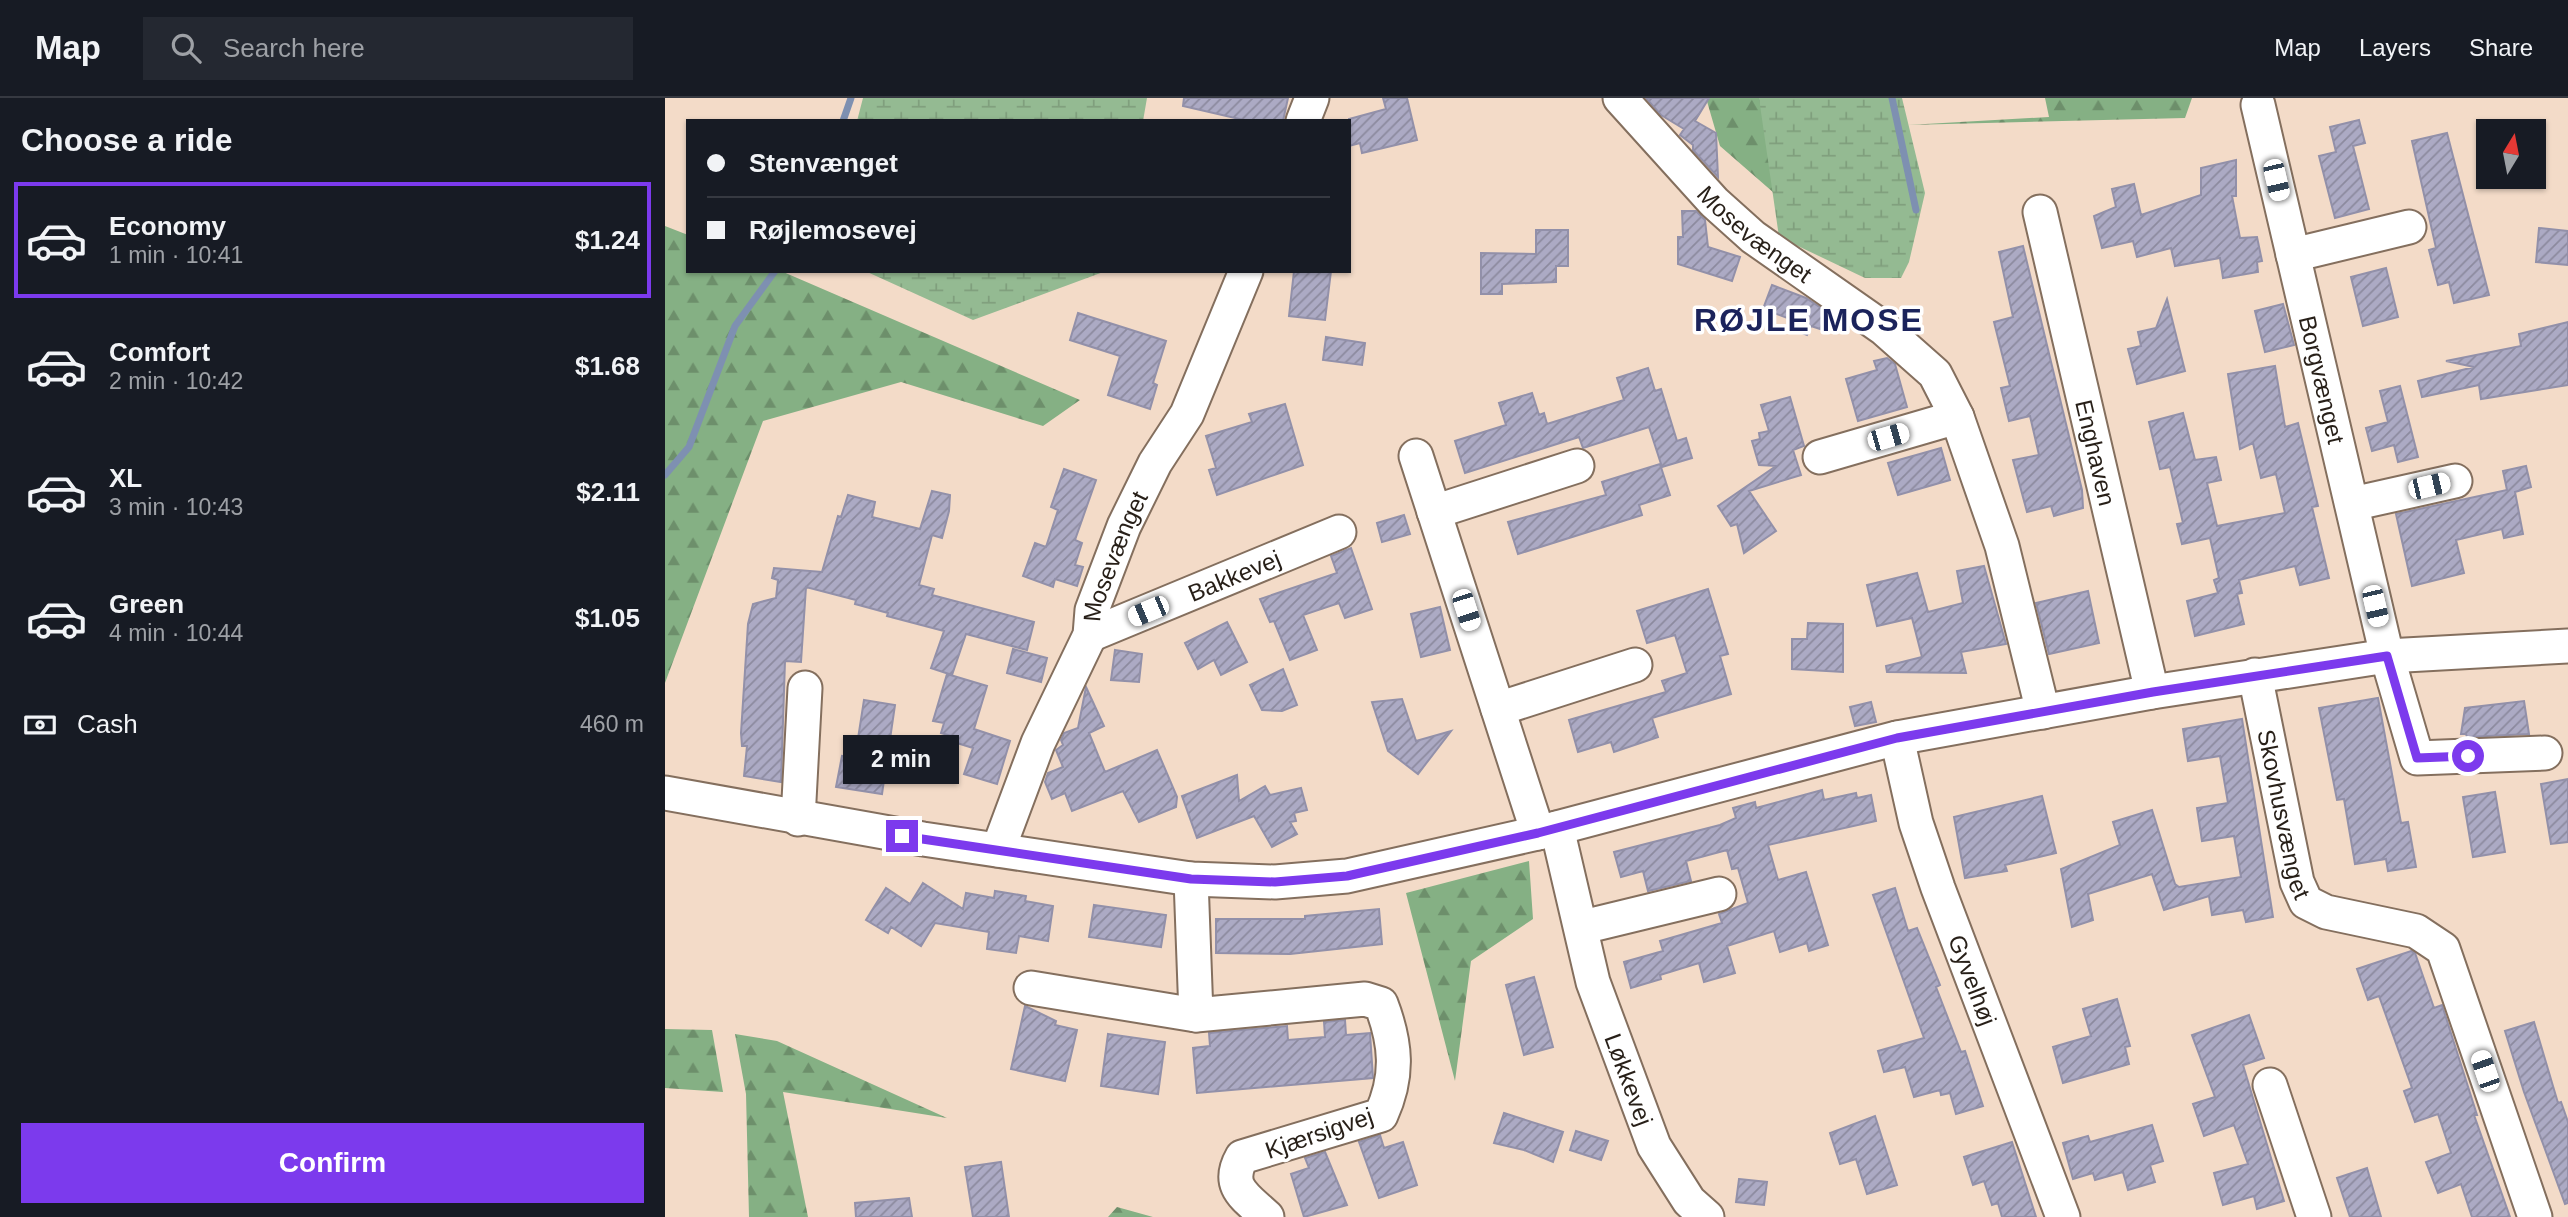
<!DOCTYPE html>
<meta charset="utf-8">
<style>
body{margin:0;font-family:Arial,sans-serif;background:#242831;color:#f1f3f6;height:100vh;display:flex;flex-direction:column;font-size:26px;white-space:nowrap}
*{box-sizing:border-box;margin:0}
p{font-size:23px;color:#9ea1a6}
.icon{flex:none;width:38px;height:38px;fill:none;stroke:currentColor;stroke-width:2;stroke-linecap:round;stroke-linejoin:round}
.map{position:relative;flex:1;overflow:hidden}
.drawer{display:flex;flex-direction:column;background:#171b24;width:665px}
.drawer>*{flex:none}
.hud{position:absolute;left:21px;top:21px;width:665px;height:154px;border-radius:0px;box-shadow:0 2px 5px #0004;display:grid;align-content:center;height:154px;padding:0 21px;background:#171b24}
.needle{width:46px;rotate:10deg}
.controls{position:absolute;left:1811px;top:21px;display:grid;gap:14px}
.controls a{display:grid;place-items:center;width:70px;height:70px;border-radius:0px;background:#171b24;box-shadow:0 2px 5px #0004;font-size:35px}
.end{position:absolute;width:32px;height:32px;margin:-16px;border:9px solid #7c3aed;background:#fff;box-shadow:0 0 0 4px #fff}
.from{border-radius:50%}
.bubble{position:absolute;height:49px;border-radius:0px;background:#171b24;box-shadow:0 2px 5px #0004;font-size:23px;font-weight:600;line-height:49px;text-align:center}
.car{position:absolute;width:21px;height:42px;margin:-21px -10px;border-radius:9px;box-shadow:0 0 5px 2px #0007;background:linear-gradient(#fff 24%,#345 0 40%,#fff 0 76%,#345 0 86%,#fff 0)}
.hud b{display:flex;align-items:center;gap:24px;height:66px;font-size:26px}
.hud b+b{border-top:2px solid #363941}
.hud i{width:18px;height:18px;background:#f1f3f6}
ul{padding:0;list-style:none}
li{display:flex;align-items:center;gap:21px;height:116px;margin:0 14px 10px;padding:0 7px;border:4px solid transparent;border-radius:0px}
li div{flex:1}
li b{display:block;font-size:26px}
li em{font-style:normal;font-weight:600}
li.selected{border-color:#7c3aed}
li>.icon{width:63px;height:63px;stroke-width:1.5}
h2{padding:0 21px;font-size:32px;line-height:84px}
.pay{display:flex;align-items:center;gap:18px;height:77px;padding:0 21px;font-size:26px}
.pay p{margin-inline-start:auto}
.cta{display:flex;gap:14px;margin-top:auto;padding:14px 21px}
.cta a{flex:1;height:80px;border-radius:0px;background:#7c3aed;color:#fff;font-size:28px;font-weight:600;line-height:80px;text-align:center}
header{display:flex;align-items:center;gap:42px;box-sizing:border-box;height:98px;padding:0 35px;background:#171b24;border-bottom:2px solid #363941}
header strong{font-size:33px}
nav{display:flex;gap:38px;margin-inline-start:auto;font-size:24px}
.search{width:490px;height:63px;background:#242831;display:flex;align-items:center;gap:18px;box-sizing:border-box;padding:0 24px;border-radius:0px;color:#9ea1a6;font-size:26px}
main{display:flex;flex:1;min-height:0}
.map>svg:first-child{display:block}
.forest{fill:url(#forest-firs)}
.wetland{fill:url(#wetland-marsh)}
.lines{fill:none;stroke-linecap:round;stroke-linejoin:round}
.stream{stroke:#7e90b1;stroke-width:7}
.building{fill:url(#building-hatch);stroke:#9290a9;stroke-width:2}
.minor-casing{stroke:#846f5e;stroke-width:37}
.minor{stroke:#fff;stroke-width:33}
.route{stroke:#7c3aed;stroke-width:9}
.labels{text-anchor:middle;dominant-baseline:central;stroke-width:7;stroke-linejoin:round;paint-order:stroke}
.street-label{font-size:24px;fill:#271f18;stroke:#fff}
.district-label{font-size:32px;font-weight:bold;letter-spacing:2px;fill:#1b235b;stroke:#fff}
</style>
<header>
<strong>Map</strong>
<div class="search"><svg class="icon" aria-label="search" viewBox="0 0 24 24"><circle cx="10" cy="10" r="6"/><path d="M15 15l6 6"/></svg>Search here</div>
<nav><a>Map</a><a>Layers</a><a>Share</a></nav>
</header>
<main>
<section class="drawer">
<h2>Choose a ride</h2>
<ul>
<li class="selected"><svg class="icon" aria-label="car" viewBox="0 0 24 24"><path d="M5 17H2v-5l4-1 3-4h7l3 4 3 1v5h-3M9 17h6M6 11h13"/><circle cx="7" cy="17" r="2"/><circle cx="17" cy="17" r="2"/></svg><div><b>Economy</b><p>1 min · 10:41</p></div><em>$1.24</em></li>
<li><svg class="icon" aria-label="car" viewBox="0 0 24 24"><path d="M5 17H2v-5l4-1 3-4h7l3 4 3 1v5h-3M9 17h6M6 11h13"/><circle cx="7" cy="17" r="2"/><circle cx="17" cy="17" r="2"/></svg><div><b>Comfort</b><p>2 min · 10:42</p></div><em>$1.68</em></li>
<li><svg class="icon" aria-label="car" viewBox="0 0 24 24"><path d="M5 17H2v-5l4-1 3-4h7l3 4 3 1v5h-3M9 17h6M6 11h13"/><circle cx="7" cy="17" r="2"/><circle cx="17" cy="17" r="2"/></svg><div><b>XL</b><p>3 min · 10:43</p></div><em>$2.11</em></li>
<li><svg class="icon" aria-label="car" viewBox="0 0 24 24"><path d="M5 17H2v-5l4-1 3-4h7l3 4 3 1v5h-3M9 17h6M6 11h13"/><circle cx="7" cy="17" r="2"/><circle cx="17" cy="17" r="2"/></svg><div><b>Green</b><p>4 min · 10:44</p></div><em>$1.05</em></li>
</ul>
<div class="pay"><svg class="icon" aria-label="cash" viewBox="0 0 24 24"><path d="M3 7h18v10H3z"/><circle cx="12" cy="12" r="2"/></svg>Cash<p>460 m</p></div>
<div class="cta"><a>Confirm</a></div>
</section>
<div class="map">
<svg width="1903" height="1119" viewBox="0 0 1903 1119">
<defs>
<pattern id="forest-firs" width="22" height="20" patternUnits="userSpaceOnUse" patternTransform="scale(1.75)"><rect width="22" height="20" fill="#85b084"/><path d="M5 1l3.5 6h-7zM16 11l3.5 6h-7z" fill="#6d8f6b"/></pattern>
<pattern id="wetland-marsh" width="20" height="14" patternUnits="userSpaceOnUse" patternTransform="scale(1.75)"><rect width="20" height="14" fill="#94ba92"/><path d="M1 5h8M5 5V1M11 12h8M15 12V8" fill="none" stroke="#809f7d"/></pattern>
<pattern id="building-hatch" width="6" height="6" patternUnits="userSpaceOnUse" patternTransform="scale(1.75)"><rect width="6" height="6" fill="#acaac4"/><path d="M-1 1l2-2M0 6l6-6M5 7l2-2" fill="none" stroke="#8c8a9e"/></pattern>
</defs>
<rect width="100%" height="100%" fill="#f3dbc8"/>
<path class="forest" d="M 1041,0 L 1115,0 L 1109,95 L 1055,48 Z
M 1380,0 L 1527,0 L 1520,20 L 1243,27 L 1384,19 Z
M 0,128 L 23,137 L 23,173 L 116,173 L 415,302 L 378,328 L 236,284 L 98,323 L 0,585 Z
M 864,763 L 868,821 L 806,863 L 790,983 L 741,795 Z
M 0,931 L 47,932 L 58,994 L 0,990 Z
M 70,936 L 112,943 L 282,1020 L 118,994 L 143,1119 L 84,1119 L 81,996 Z
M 452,1109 L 488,1119 L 443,1119 Z"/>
<path class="wetland" d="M 198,0 L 482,0 L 478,23 L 192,23 Z
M 1094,0 L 1237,0 L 1260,95 L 1244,164 L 1236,180 L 1200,180 L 1114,139 Z
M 200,173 L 441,173 L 308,222 Z"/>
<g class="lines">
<path class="stream" d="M 1227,0 L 1251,112
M 178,23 L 186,0
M 0,377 L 24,349 L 70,228 L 110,173"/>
</g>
<path class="building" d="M 519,0 L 623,0 L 618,23 L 583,23 L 518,8 Z
M 718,0 L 742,0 L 752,42 L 697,55 L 695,45 L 684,48 L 684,21 L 721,11 Z
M 981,0 L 1044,0 L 1030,23 L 1051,35 L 1053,79 L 1028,52 L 1028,47 L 1015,37 L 1019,31 L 996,17 Z
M 1694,22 L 1700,45 L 1688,48 L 1704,111 L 1670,120 L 1654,58 L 1671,54 L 1665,29 Z
M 1782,35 L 1824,197 L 1789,205 L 1784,184 L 1773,187 L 1764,152 L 1771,150 L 1747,43 Z
M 1571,62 L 1571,98 L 1567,98 L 1575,140 L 1592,139 L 1597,163 L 1592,164 L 1593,174 L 1558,180 L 1555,160 L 1510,168 L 1506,150 L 1472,159 L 1468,143 L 1437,150 L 1429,118 L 1451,109 L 1447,91 L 1469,86 L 1476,117 L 1536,97 L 1536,70 Z
M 1017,113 L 1031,113 L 1040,122 L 1043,149 L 1075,159 L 1067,183 L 1013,166 L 1013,139 L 1018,139 Z
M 1874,130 L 1903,133 L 1903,167 L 1871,164 Z
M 871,132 L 903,132 L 903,168 L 891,168 L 891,184 L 837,186 L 837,196 L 816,196 L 816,155 L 871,156 Z
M 1358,148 L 1417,392 L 1418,410 L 1389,418 L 1386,408 L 1362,414 L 1348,362 L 1374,357 L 1365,318 L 1344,323 L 1336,290 L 1345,288 L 1329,224 L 1348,219 L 1334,154 Z
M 1721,170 L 1733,219 L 1698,228 L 1686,179 Z
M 629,173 L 666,173 L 660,222 L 624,218 Z
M 1107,187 L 1141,200 L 1162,214 L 1155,231 L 1146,228 L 1142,237 L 1125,230 L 1128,222 L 1098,211 Z
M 1502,201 L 1520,273 L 1472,286 L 1463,251 L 1476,248 L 1473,234 L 1491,230 Z
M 1618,206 L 1629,247 L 1600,254 L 1590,213 Z
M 413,215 L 501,243 L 488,285 L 492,287 L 485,311 L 443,297 L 455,258 L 405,242 Z
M 1903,224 L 1903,287 L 1816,301 L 1814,287 L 1757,299 L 1753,283 L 1809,269 L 1781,263 L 1856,248 L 1854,236 Z
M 661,239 L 700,245 L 697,267 L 658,262 Z
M 1222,260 L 1230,266 L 1242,309 L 1193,323 L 1181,281 L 1212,272 L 1209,263 Z
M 1610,268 L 1620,329 L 1633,325 L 1653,408 L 1647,409 L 1664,480 L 1635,487 L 1630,468 L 1574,482 L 1577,495 L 1572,496 L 1579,526 L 1530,538 L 1522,503 L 1553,495 L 1549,482 L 1554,480 L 1545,440 L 1517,446 L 1512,426 L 1518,425 L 1505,369 L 1495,371 L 1484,324 L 1518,315 L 1530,362 L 1551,359 L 1556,382 L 1542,385 L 1552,428 L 1620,415 L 1611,376 L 1596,380 L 1588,345 L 1575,351 L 1563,276 Z
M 983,270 L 990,293 L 996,291 L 1012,343 L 1021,340 L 1027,360 L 997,369 L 984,329 L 918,350 L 914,339 L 800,375 L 790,343 L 841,327 L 834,305 L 867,295 L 874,317 L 879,315 L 882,326 L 959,302 L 952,280 Z
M 1735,288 L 1753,359 L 1733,364 L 1729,347 L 1707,353 L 1701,330 L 1723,324 L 1715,293 Z
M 1125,299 L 1139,348 L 1128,352 L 1136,377 L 1084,393 L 1111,433 L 1079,455 L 1072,426 L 1066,428 L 1053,408 L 1111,368 L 1094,367 L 1087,343 L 1095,341 L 1094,335 L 1104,333 L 1096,307 Z
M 620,306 L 638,367 L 552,397 L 544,372 L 551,370 L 541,338 L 587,324 L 584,316 Z
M 1276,350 L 1285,382 L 1233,397 L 1223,365 Z
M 995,366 L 1005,397 L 974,407 L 977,417 L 853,456 L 843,424 L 941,397 L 937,384 Z
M 1861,368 L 1866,389 L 1850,394 L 1858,436 L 1839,440 L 1837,431 L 1791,442 L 1799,475 L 1747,488 L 1731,416 L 1842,392 L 1838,373 Z
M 399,371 L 431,382 L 410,442 L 417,445 L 410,467 L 418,469 L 412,488 L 390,481 L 388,489 L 358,478 L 370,445 L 381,449 L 393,412 L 386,409 Z
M 267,393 L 285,397 L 284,413 L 277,440 L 267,437 L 254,487 L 269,491 L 267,497 L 369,524 L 362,552 L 301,536 L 287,577 L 266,570 L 279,533 L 222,518 L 223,515 L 190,506 L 191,502 L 141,489 L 136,564 L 120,563 L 116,684 L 79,678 L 82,648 L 77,648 L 76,635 L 83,526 L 88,506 L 111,500 L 113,482 L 107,480 L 109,470 L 157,474 L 173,418 L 176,419 L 183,397 L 210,404 L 207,419 L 255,431 Z
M 739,417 L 745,436 L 717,444 L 712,425 Z
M 686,450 L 707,511 L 680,520 L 674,505 L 638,517 L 652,552 L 625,562 L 609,523 L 605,524 L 595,501 L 672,475 L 666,458 Z
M 1319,468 L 1341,546 L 1296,554 L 1301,575 L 1222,574 L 1221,568 L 1257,559 L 1247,520 L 1212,528 L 1202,487 L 1252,475 L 1263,514 L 1298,505 L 1292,473 Z
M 1043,491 L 1063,556 L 1055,558 L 1066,596 L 987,620 L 993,639 L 949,654 L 946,644 L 913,654 L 904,622 L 1001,594 L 997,583 L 1022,575 L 1010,537 L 982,545 L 972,513 Z
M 1423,493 L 1434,545 L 1384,556 L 1371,505 Z
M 775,509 L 785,552 L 756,559 L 746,516 Z
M 562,524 L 582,564 L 556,577 L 549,562 L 533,571 L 520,545 Z
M 1143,525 L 1178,526 L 1178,574 L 1127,571 L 1127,541 L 1142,541 Z
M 348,551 L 382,560 L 376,584 L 342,575 Z
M 450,552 L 477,556 L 474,584 L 446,582 Z
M 618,571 L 632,607 L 617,613 L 597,612 L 585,587 Z
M 282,576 L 322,588 L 309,631 L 345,643 L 332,686 L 299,676 L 308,650 L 292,645 L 293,640 L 276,635 L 279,625 L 268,623 Z
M 421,589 L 439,628 L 424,635 L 440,674 L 492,652 L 512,699 L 511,709 L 474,724 L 458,693 L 407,713 L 400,695 L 387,701 L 380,684 L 383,675 L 398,669 L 391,652 L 398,647 L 396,642 L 399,635 L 413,630 Z
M 1713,600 L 1736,725 L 1743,724 L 1751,769 L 1723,773 L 1721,761 L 1690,766 L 1679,701 L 1672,702 L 1654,610 Z
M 737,601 L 751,643 L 786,633 L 753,676 L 723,653 L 707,604 Z
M 199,602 L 230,607 L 217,696 L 171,689 L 177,658 L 190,660 Z
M 1859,603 L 1864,636 L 1802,639 L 1801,636 L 1796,636 L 1800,610 Z
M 1206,604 L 1211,624 L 1190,628 L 1185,609 Z
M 1577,621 L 1608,819 L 1581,824 L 1578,812 L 1547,817 L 1544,798 L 1499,812 L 1487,776 L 1423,796 L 1428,822 L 1407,829 L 1396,771 L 1455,747 L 1448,724 L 1487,712 L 1510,786 L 1514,789 L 1576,779 L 1569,738 L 1537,743 L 1532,710 L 1563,705 L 1555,658 L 1523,663 L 1518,631 Z
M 572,677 L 574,703 L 600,688 L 605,697 L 636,690 L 642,712 L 629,715 L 631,723 L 625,724 L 632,736 L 607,749 L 589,718 L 532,740 L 517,698 Z
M 1903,681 L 1903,744 L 1886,746 L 1876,686 Z
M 1157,692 L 1159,702 L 1191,695 L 1192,700 L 1206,697 L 1211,723 L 1103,747 L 1113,782 L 1141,774 L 1163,847 L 1144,853 L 1142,845 L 1115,854 L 1109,833 L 1062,848 L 1070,875 L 1039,884 L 1034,865 L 995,877 L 996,881 L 966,890 L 959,864 L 998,853 L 995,843 L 1057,825 L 1054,816 L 1083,805 L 1073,770 L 1067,771 L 1062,752 L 1021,763 L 1026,783 L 983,793 L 978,773 L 956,779 L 949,754 L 1055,727 L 1071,720 L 1068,710 L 1090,704 L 1091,710 Z
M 1830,694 L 1840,754 L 1808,759 L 1798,699 Z
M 1377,698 L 1391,755 L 1340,767 L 1342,773 L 1300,780 L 1289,719 Z
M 258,785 L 298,811 L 301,795 L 329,800 L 330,793 L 361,798 L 360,803 L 388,808 L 383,843 L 354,838 L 351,855 L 322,851 L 324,834 L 270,825 L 256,848 L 226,829 L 223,835 L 201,822 L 221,790 L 245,806 Z
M 1230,790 L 1243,833 L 1252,830 L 1275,887 L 1271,889 L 1296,954 L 1300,953 L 1318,1008 L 1291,1016 L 1285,995 L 1276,997 L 1275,992 L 1249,999 L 1240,969 L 1219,974 L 1213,953 L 1259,940 L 1208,797 Z
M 429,807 L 501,817 L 496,849 L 424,839 Z
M 714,811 L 717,846 L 625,856 L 551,855 L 551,821 L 640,821 L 640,818 Z
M 1746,853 L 1750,855 L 1769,910 L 1777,907 L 1812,1017 L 1809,1017 L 1845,1119 L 1807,1119 L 1796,1086 L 1773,1095 L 1761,1064 L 1786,1055 L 1773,1016 L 1750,1024 L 1739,993 L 1747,990 L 1714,898 L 1703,902 L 1692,871 Z
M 869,879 L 888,949 L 859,957 L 841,887 Z
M 1452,901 L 1465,948 L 1460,949 L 1464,966 L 1398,985 L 1388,949 L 1426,938 L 1418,911 Z
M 360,908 L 391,923 L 390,927 L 412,932 L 400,983 L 346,971 Z
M 1584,917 L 1599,960 L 1578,967 L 1619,1103 L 1592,1111 L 1589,1098 L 1558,1107 L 1549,1075 L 1583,1066 L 1569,1027 L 1539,1038 L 1528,1006 L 1550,999 L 1527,937 Z
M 680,922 L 681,937 L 705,935 L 708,980 L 532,995 L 528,950 L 545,948 L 544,935 L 622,928 L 623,942 L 660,939 L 659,924 Z
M 1869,924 L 1893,1005 L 1896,1004 L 1903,1024 L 1903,1105 L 1900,1106 L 1859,994 L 1840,933 Z
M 443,936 L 500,944 L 493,996 L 436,988 Z
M 839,1015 L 898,1034 L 888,1064 L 859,1052 L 829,1045 Z
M 1210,1018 L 1232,1087 L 1202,1096 L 1191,1061 L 1175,1066 L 1165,1035 Z
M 1487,1027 L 1498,1063 L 1485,1067 L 1490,1084 L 1463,1092 L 1458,1074 L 1430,1082 L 1428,1075 L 1408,1081 L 1398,1045 L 1423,1038 L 1425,1044 Z
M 911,1033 L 943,1043 L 936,1062 L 905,1052 Z
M 715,1037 L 719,1050 L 738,1044 L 752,1087 L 714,1100 L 694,1044 Z
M 1347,1044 L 1371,1119 L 1337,1119 L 1333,1105 L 1327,1107 L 1319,1083 L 1308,1087 L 1299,1059 Z
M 660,1054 L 682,1107 L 639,1119 L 626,1076 L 644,1070 L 640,1060 Z
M 336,1064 L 344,1119 L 308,1119 L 300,1069 Z
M 1702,1070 L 1716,1119 L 1685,1119 L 1672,1080 Z
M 1074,1081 L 1102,1084 L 1099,1107 L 1071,1104 Z
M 244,1100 L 247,1119 L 191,1119 L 190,1105 Z"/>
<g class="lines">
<defs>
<g id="minor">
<path id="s1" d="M 955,0 L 1049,104 L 1088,139 L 1218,230 L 1270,276 L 1292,319 L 1337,448 L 1378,614"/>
<path id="s2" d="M 1593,7 L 1722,558 L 1752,660 L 1880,655"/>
<path d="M 638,23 L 647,0"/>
<path id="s3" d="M 1375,114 L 1487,594"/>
<path d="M 1628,157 L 1744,129"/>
<path d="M 751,358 L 873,735"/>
<path d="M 1155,359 L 1292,319"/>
<path d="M 1687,406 L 1790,383"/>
<path d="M 769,414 L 912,368"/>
<path id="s4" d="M 425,537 L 674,434"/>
<path id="s5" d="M 1590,577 L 1632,784 L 1641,804 L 1661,814 L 1751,833 L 1778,851 L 1870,1119"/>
<path d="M 833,611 L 970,567"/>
<path id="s6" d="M 1232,640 L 1251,725 L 1273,790 L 1398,1119"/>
<path d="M 0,695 L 258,741 L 526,781 L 610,784 L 682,778 L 873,735 L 1232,640 L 1487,594 L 1722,558 L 1903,548"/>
<path d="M 133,721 L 140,590"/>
<path id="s7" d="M 892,730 L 928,884 L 989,1048 L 1024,1103 L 1042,1119"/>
<path id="s8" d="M 333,752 L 373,645 L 425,537 L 427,512 L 459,428 L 490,365 L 522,316 L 581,173"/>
<path d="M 526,781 L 531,917 L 700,901 L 716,906 C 731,945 734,978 716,1017 L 577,1059 C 560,1089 581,1099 602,1119"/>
<path d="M 918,829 L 1054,796"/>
<path d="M 366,890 L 531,917"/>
<path d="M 1605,987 L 1649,1119"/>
</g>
</defs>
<use href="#minor" class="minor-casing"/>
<use href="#minor" class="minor"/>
</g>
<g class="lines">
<path class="route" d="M 237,738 L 526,781 L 610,784 L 682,778 L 873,735 L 1232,640 L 1488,594 L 1722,558 L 1752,660 L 1803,658"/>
</g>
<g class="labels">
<g class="street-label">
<text stroke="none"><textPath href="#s1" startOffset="192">Mosevænget</textPath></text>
<text stroke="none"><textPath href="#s2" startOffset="282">Borgvænget</textPath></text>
<text stroke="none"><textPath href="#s3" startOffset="247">Enghaven</textPath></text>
<text stroke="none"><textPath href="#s8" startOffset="317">Mosevænget</textPath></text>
<text stroke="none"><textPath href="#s4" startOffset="156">Bakkevej</textPath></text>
<text stroke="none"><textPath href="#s5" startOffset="142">Skovhusvænget</textPath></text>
<text stroke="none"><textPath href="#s6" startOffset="254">Gyvelhøj</textPath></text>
<text stroke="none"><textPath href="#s7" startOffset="262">Løkkevej</textPath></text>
<text transform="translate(654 1035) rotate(-19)">Kjærsigvej</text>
</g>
<g class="district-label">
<text x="1144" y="222">RØJLE MOSE</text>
</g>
</g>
</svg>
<div class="controls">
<a><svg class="needle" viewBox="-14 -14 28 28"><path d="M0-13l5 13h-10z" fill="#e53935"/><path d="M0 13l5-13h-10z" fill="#9ea1a6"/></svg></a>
</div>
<i class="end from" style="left:1803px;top:658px"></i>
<i class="end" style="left:237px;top:738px"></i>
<div class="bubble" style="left:178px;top:637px;width:116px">2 min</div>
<i class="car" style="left:1611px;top:82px;rotate:167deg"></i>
<i class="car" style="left:1223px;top:339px;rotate:74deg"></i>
<i class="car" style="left:1764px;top:388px;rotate:77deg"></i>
<i class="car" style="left:1710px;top:508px;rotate:167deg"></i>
<i class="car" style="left:801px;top:512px;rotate:162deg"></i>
<i class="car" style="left:483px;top:513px;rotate:247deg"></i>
<i class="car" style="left:1820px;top:973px;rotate:341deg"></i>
<div class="hud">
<b><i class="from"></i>Stenvænget</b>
<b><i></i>Røjlemosevej</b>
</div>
</div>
</main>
